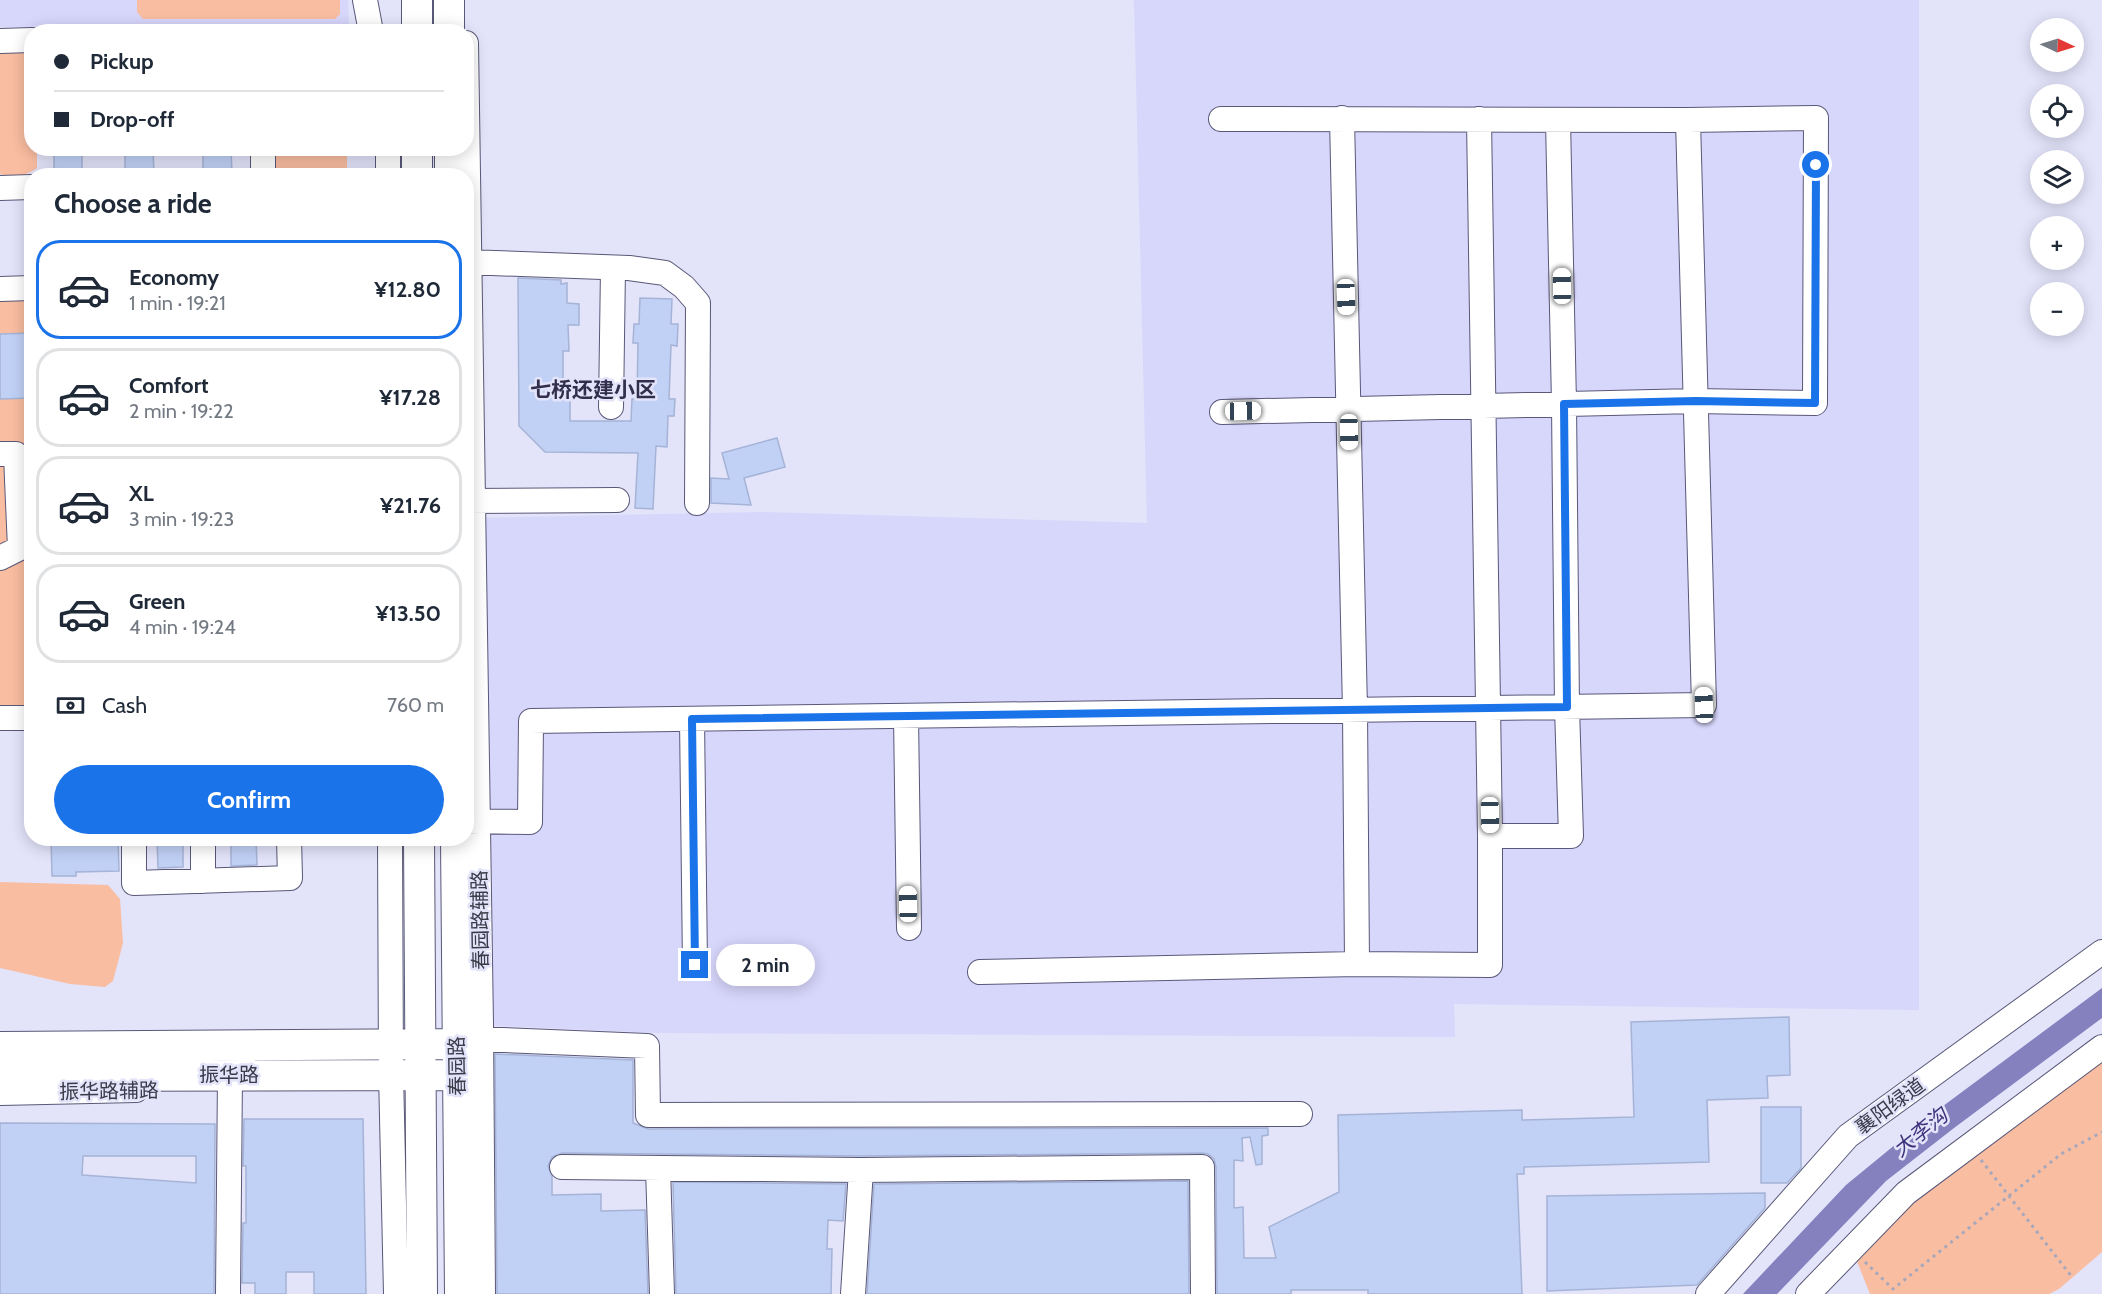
<!DOCTYPE html>
<meta charset="utf-8">
<style>
body{margin:0;font-family:Cabin,"Noto Sans SC",sans-serif;background:#f6f6f7;color:#1f2937;height:100vh;display:flex;flex-direction:column;font-size:22px;white-space:nowrap}
*{box-sizing:border-box;margin:0}
p{font-size:20px;color:#747a83}
.icon{flex:none;width:33px;height:33px;fill:none;stroke:currentColor;stroke-width:2;stroke-linecap:round;stroke-linejoin:round}
.map{position:relative;flex:1;overflow:hidden}
.side{position:absolute;left:24px;top:168px;width:450px;height:678px;display:flex;flex-direction:column;background:#fff;border-radius:24px;box-shadow:0 3px 15px #0003}
.side>*{flex:none}
.top-card{position:absolute;left:24px;top:24px;width:450px;height:132px;border-radius:24px;box-shadow:0 3px 15px #0003;display:grid;align-content:center;height:132px;padding:0 30px;background:#fff}
.needle{width:39px;rotate:94deg}
.fabs{position:absolute;left:2030px;top:18px;display:grid;gap:12px}
.fabs a{display:grid;place-items:center;width:54px;height:54px;border-radius:50%;background:#fff;box-shadow:0 3px 15px #0003;font-size:30px}
.end{position:absolute;width:27px;height:27px;margin:-14px;border:8px solid #1a73e8;background:#fff;box-shadow:0 0 0 3px #fff}
.from{border-radius:50%}
.bubble{position:absolute;height:42px;border-radius:21px;background:#fff;box-shadow:0 3px 15px #0003;font-size:20px;font-weight:700;line-height:42px;text-align:center}
.car{position:absolute;width:18px;height:36px;margin:-18px -9px;border-radius:8px;box-shadow:0 0 4px 2px #0007;background:linear-gradient(#fff 24%,#345 0 40%,#fff 0 76%,#345 0 86%,#fff 0)}
.top-card b{display:flex;align-items:center;gap:21px;height:57px;font-size:22px}
.top-card b+b{border-top:2px solid #e0e1e3}
.top-card i{width:15px;height:15px;background:#1f2937}
ul{padding:0;list-style:none}
li{display:flex;align-items:center;gap:18px;height:99px;margin:0 12px 9px;padding:0 18px;border:3px solid #e0e1e3;border-radius:24px}
li div{flex:1}
li b{display:block;font-size:22px}
li em{font-style:normal;font-weight:700}
li.on{border-color:#1a73e8}
li>.icon{width:54px;height:54px;stroke-width:1.5}
h2{padding:0 30px;font-size:27px;line-height:72px}
.pay{display:flex;align-items:center;gap:15px;height:66px;padding:0 30px;font-size:22px}
.pay p{margin-inline-start:auto}
.primary-button{display:flex;gap:12px;margin-top:auto;padding:12px 30px}
.primary-button a{flex:1;height:69px;border-radius:36px;background:#1a73e8;color:#fff;font-size:24px;font-weight:700;line-height:69px;text-align:center}
.map>svg:first-child{display:block}
.built{fill:#d7d6fb}
.green{fill:#f9bda1}
.water{fill:#8580be}
.building{fill:#c1d1f6;stroke:#a5b3d6;stroke-width:1.5;fill-rule:evenodd}
.lines{fill:none;stroke-linecap:round;stroke-linejoin:round}
.minor-casing{stroke:#595878;stroke-width:26}
.major-casing{stroke:#595878;stroke-width:32}
.path{stroke:#a7a7bc;stroke-width:3;stroke-dasharray:3 4.5;stroke-linecap:butt}
.minor{stroke:#fff;stroke-width:24}
.major{stroke:#fff;stroke-width:30}
.route{stroke:#1a73e8;stroke-width:8}
.labels{text-anchor:middle;dominant-baseline:central;stroke-width:5;stroke-linejoin:round;paint-order:stroke}
.street-label{font-size:20px;fill:#3a3a49;stroke:#e3e3fa}
.neighbourhood-label{font-size:21px;font-weight:bold;fill:#322f4d;stroke:#e3e3fa}
.water-label{font-size:21px;font-style:italic;fill:#3e317c;stroke:#e3e3fa}
</style>
<div class="map">
<svg width="2102" height="1294" viewBox="0 0 2102 1294">
<rect width="100%" height="100%" fill="#e3e3fa"/>
<path class="built" d="M 0,0 L 348,0 L 349,24 L 0,27 Z
M 1134,0 L 1919,0 L 1919,1010 L 1454,1004 L 1455,1037 L 660,1033 L 481,1025 L 474,518 L 761,512 L 1147,523 Z"/>
<path class="green" d="M 137,0 L 340,0 L 340,14 L 335,19 L 143,19 L 137,12 Z
M 29,49 L 32,53 L 32,148 L 37,149 L 37,168 C 25,176 14,179 0,174 L 0,53 Z
M 271,149 L 347,149 L 347,175 L 274,175 Z
M 31,288 L 31,719 L 0,719 L 0,289 Z
M 0,882 L 108,885 L 120,899 L 123,943 L 113,981 L 105,987 L 70,984 L 0,968 Z
M 2102,1041 L 2102,1252 L 2059,1289 L 2049,1294 L 1870,1294 L 1852,1249 Z"/>
<path class="water" d="M 2102,988 L 2102,1018 L 1954,1128 L 1886,1181 L 1777,1294 L 1743,1294 L 1846,1185 L 1935,1112 Z"/>
<path class="building" d="M 54,148 L 82,148 L 82,176 L 54,176 Z
M 125,148 L 153,148 L 154,176 L 125,176 Z
M 203,148 L 231,148 L 232,174 L 203,175 Z
M 518,278 L 561,280 L 561,284 L 567,283 L 567,303 L 579,304 L 579,325 L 568,325 L 569,351 L 563,351 L 563,383 L 570,383 L 570,421 L 631,421 L 632,399 L 637,399 L 638,343 L 633,343 L 634,324 L 639,324 L 640,298 L 672,299 L 671,324 L 678,324 L 677,346 L 671,345 L 669,399 L 675,399 L 674,416 L 668,416 L 667,447 L 656,446 L 653,509 L 635,508 L 638,453 L 545,452 L 519,426 Z
M 32,333 L 32,398 L 0,399 L 0,334 Z
M 777,438 L 785,467 L 744,478 L 751,505 L 711,503 L 711,478 L 729,479 L 722,453 Z
M 51,838 L 118,838 L 119,871 L 76,872 L 76,876 L 52,876 Z
M 157,838 L 183,838 L 183,867 L 158,868 Z
M 231,838 L 256,838 L 257,865 L 231,866 Z
M 1789,1017 L 1790,1075 L 1767,1076 L 1768,1098 L 1707,1100 L 1709,1162 L 1524,1167 L 1524,1174 L 1517,1174 L 1522,1294 L 1368,1294 L 1368,1290 L 1291,1290 L 1291,1294 L 1217,1294 L 1216,1167 L 1214,1159 L 1208,1154 L 1202,1153 L 861,1156 L 562,1153 L 552,1157 L 548,1166 L 552,1176 L 552,1195 L 601,1194 L 601,1211 L 645,1210 L 648,1294 L 497,1294 L 495,1054 L 633,1060 L 633,1123 L 648,1129 L 1268,1128 L 1268,1135 L 1262,1136 L 1262,1164 L 1256,1165 L 1250,1137 L 1242,1138 L 1243,1161 L 1234,1160 L 1234,1208 L 1243,1207 L 1244,1258 L 1276,1258 L 1269,1227 L 1339,1192 L 1338,1115 L 1522,1110 L 1522,1120 L 1634,1117 L 1631,1022 Z
M 1761,1107 L 1801,1107 L 1801,1168 L 1787,1183 L 1761,1183 Z
M 244,1119 L 363,1119 L 366,1294 L 314,1294 L 314,1272 L 286,1272 L 286,1294 L 255,1294 L 255,1283 L 242,1283 L 243,1223 L 246,1223 L 246,1166 L 243,1166 Z
M 0,1123 L 215,1124 L 214,1294 L 0,1294 ZM 83,1156 L 196,1156 L 196,1183 L 82,1175 Z
M 1188,1181 L 1189,1294 L 867,1294 L 874,1184 Z
M 673,1182 L 846,1184 L 843,1221 L 828,1220 L 827,1249 L 832,1249 L 831,1294 L 676,1294 Z
M 1765,1193 L 1765,1208 L 1697,1285 L 1547,1291 L 1547,1196 Z"/>
<g class="lines">
<defs>
<path id="minor" d="M 365,0 L 371,32
M 0,41 L 32,40
M 466,43 L 481,1025 L 483,1294
M 1342,118 L 1355,710 L 1357,964
M 1479,119 L 1490,836
M 388,148 L 388,176
M 263,176 L 263,148
M 0,188 L 32,187
M 466,262 L 629,268 L 665,273 L 684,287 L 698,303 L 697,503
M 0,289 L 32,288
M 611,407 L 613,268
M 1222,412 L 1696,401 L 1815,403 L 1816,118 L 1688,120
M 0,454 L 16,454 L 17,480
M 466,501 L 617,500
M 0,558 L 20,548 L 17,480 L 32,480
M 906,716 L 909,928
M 0,718 L 32,718
M 692,719 L 695,965
M 466,821 L 530,822 L 531,721 L 1704,705 L 1688,120 L 1221,119
M 134,838 L 134,883 L 290,878 L 289,838
M 203,838 L 203,881
M 390,838 L 391,1073 L 396,1294
M 980,972 L 1357,964 L 1490,965 L 1490,836 L 1571,836 L 1567,707 L 1564,404 L 1558,120
M 468,1042 L 481,1039 L 647,1046 L 648,1115 L 1300,1114
M 0,1093 L 136,1090
M 562,1167 L 861,1170 L 1202,1167 L 1203,1294
M 658,1168 L 662,1294
M 228,1294 L 230,1075
M 853,1294 L 861,1170
M 1708,1294 L 1848,1136 L 2102,952
M 1808,1294 L 1906,1193 L 2102,1047"/>
<path id="major" d="M 417,0 L 417,32
M 449,0 L 449,32
M 417,148 L 417,176
M 450,148 L 450,176
M 419,838 L 422,1294
M 456,838 L 460,1294
M 0,1047 L 456,1044
M 0,1076 L 458,1075"/>
</defs>
<use href="#minor" class="minor-casing"/>
<use href="#major" class="major-casing"/>
<path class="path" d="M 1981,1160 L 2072,1277
M 1865,1262 L 1893,1289 L 2061,1154 L 2102,1132"/>
<use href="#minor" class="minor"/>
<use href="#major" class="major"/>
</g>
<g class="lines">
<path class="route" d="M 695,965 L 692,719 L 1567,707 L 1564,404 L 1696,401 L 1815,403 L 1816,165"/>
</g>
<g class="labels">
<g class="street-label">
<text transform="translate(480 920) rotate(-91)">春园路辅路</text>
<text transform="translate(457 1066) rotate(-91)">春园路</text>
<text x="229" y="1075">振华路</text>
<text transform="translate(109 1091) rotate(-1)">振华路辅路</text>
<text transform="translate(1890 1106) rotate(-36)">襄阳绿道</text>
</g>
<g class="neighbourhood-label">
<text x="593" y="389">七桥还建小区</text>
</g>
<g class="water-label">
<text transform="translate(1920 1132) rotate(-39)">大李沟</text>
</g>
</g>
</svg>
<div class="fabs">
<a><svg class="needle" viewBox="-14 -14 28 28"><path d="M0-13l5 13h-10z" fill="#e53935"/><path d="M0 13l5-13h-10z" fill="#747a83"/></svg></a>
<a><svg class="icon" aria-label="locate" viewBox="0 0 24 24"><circle cx="12" cy="12" r="6"/><path d="M12 2v4M12 18v4M2 12h4M18 12h4"/></svg></a>
<a><svg class="icon" aria-label="layers" viewBox="0 0 24 24"><path d="M12 4l9 5-9 5-9-5zM3 14l9 5 9-5"/></svg></a>
<a>+</a>
<a>−</a>
</div>
<i class="end from" style="left:1816px;top:165px"></i>
<i class="end" style="left:695px;top:965px"></i>
<div class="bubble" style="left:716px;top:944px;width:99px">2 min</div>
<i class="car" style="left:1562px;top:286px;rotate:359deg"></i>
<i class="car" style="left:1346px;top:297px;rotate:178deg"></i>
<i class="car" style="left:1243px;top:411px;rotate:89deg"></i>
<i class="car" style="left:1349px;top:432px;rotate:179deg"></i>
<i class="car" style="left:1704px;top:705px;rotate:358deg"></i>
<i class="car" style="left:1490px;top:815px;rotate:179deg"></i>
<i class="car" style="left:908px;top:904px;rotate:359deg"></i>
<div class="top-card">
<b><i class="from"></i>Pickup</b>
<b><i></i>Drop-off</b>
</div>
<section class="side">
<h2>Choose a ride</h2>
<ul>
<li class="on"><svg class="icon" aria-label="car" viewBox="0 0 24 24"><path d="M5 17H2v-5l4-1 3-4h7l3 4 3 1v5h-3M9 17h6M6 11h13"/><circle cx="7" cy="17" r="2"/><circle cx="17" cy="17" r="2"/></svg><div><b>Economy</b><p>1 min · 19:21</p></div><em>¥12.80</em></li>
<li><svg class="icon" aria-label="car" viewBox="0 0 24 24"><path d="M5 17H2v-5l4-1 3-4h7l3 4 3 1v5h-3M9 17h6M6 11h13"/><circle cx="7" cy="17" r="2"/><circle cx="17" cy="17" r="2"/></svg><div><b>Comfort</b><p>2 min · 19:22</p></div><em>¥17.28</em></li>
<li><svg class="icon" aria-label="car" viewBox="0 0 24 24"><path d="M5 17H2v-5l4-1 3-4h7l3 4 3 1v5h-3M9 17h6M6 11h13"/><circle cx="7" cy="17" r="2"/><circle cx="17" cy="17" r="2"/></svg><div><b>XL</b><p>3 min · 19:23</p></div><em>¥21.76</em></li>
<li><svg class="icon" aria-label="car" viewBox="0 0 24 24"><path d="M5 17H2v-5l4-1 3-4h7l3 4 3 1v5h-3M9 17h6M6 11h13"/><circle cx="7" cy="17" r="2"/><circle cx="17" cy="17" r="2"/></svg><div><b>Green</b><p>4 min · 19:24</p></div><em>¥13.50</em></li>
</ul>
<div class="pay"><svg class="icon" aria-label="cash" viewBox="0 0 24 24"><path d="M3 7h18v10H3z"/><circle cx="12" cy="12" r="2"/></svg>Cash<p>760 m</p></div>
<div class="primary-button"><a>Confirm</a></div>
</section>
</div>
